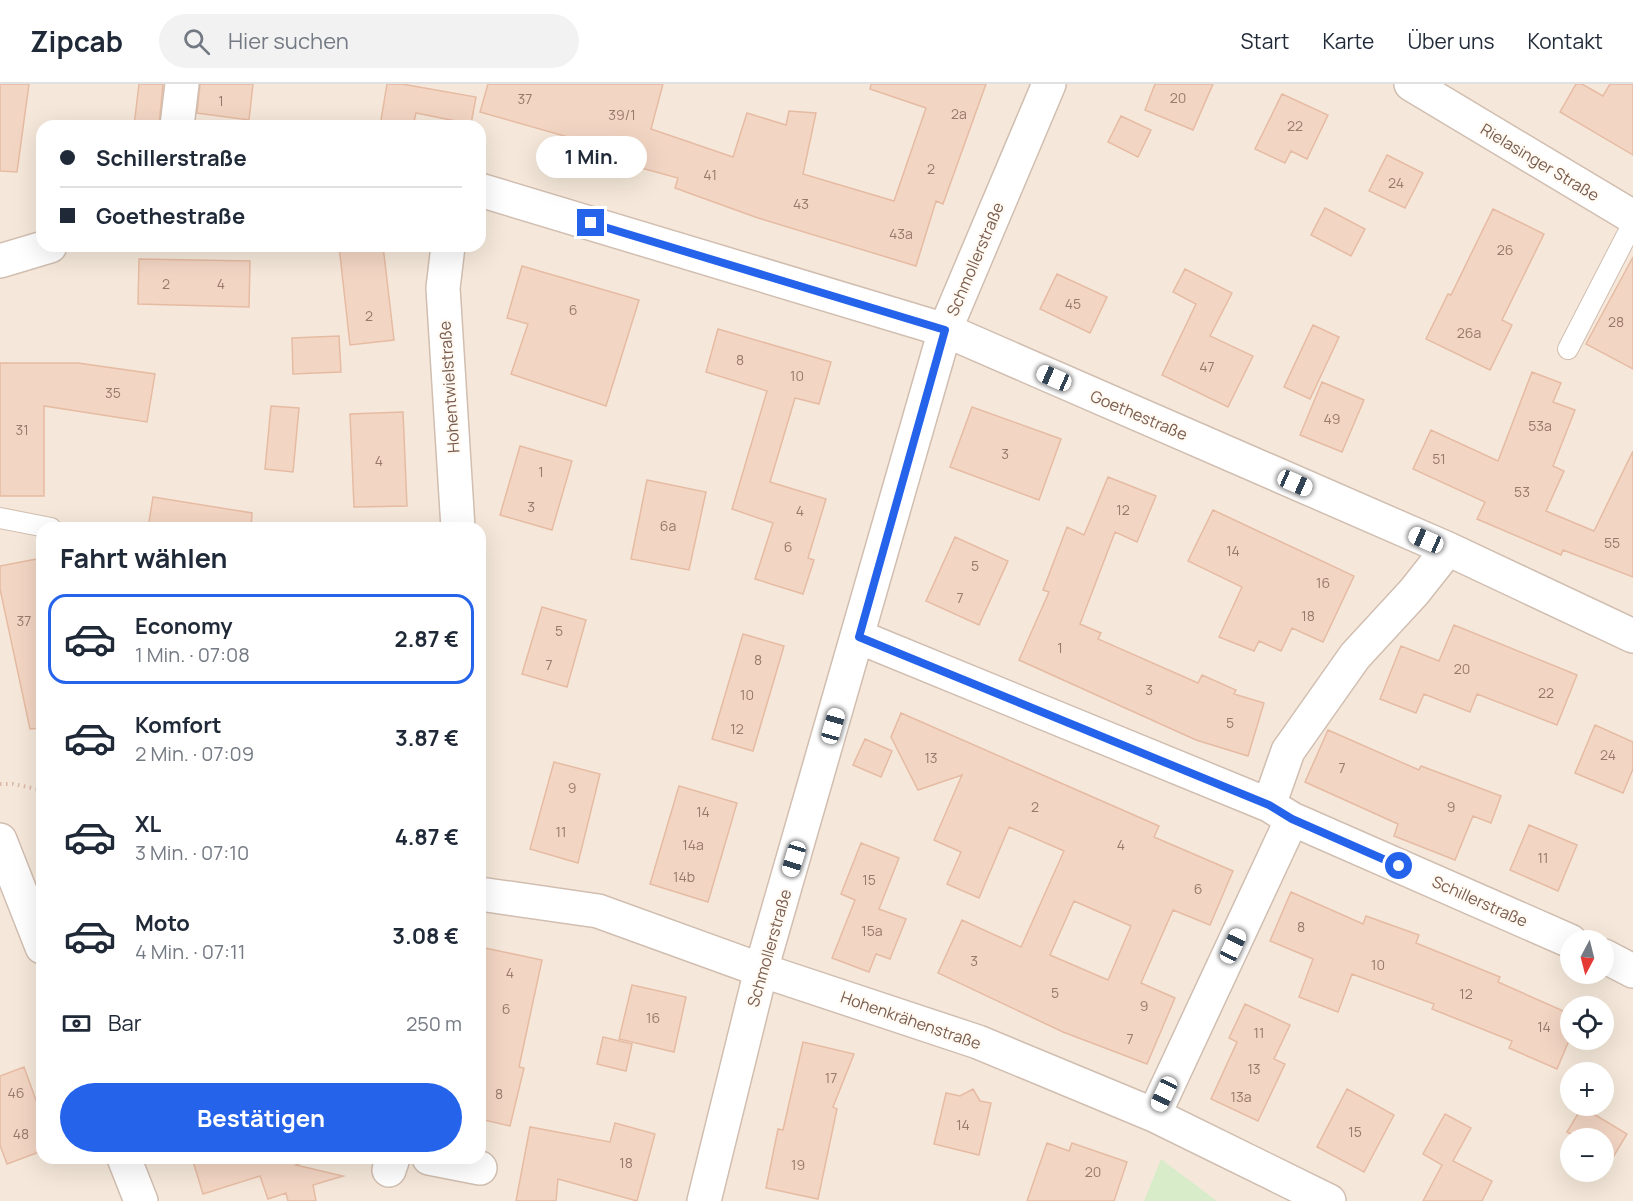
<!DOCTYPE html>
<html lang="de">
<meta charset="utf-8">
<style>
body{margin:0;font-family:Manrope,sans-serif;background:#f2f2f3;color:#1f2937;height:100vh;display:flex;flex-direction:column;font-size:22px;white-space:nowrap}
*{box-sizing:border-box;margin:0}
p{font-size:20px;color:#747a83}
.icon{flex:none;width:33px;height:33px;fill:none;stroke:currentColor;stroke-width:2;stroke-linecap:round;stroke-linejoin:round}
.map{position:relative;flex:1;overflow:hidden}
.details{position:absolute;left:36px;top:438px;width:450px;height:642px;display:flex;flex-direction:column;background:#fff;border-radius:18px;box-shadow:0 6px 24px #0002}
.details>*{flex:none}
.guide{position:absolute;left:36px;top:36px;width:450px;height:132px;border-radius:18px;box-shadow:0 6px 24px #0002;display:grid;align-content:center;height:132px;padding:0 24px;background:#fff}
.needle{width:39px;rotate:187deg}
.controls{position:absolute;left:1560px;top:846px;display:grid;gap:12px}
.controls a{display:grid;place-items:center;width:54px;height:54px;border-radius:50%;background:#fff;box-shadow:0 6px 24px #0002;font-size:30px}
.end{position:absolute;width:27px;height:27px;margin:-14px;border:8px solid #2563eb;background:#fff;box-shadow:0 0 0 3px #fff}
.from{border-radius:50%}
.bubble{position:absolute;height:42px;border-radius:21px;background:#fff;box-shadow:0 6px 24px #0002;font-size:20px;font-weight:700;line-height:42px;text-align:center}
.car{position:absolute;width:18px;height:36px;margin:-18px -9px;border-radius:8px;box-shadow:0 0 4px 2px #0007;background:linear-gradient(#fff 24%,#345 0 40%,#fff 0 76%,#345 0 86%,#fff 0)}
.guide b{display:flex;align-items:center;gap:21px;height:57px;font-size:22px}
.guide b+b{border-top:2px solid #e0e1e3}
.guide i{width:15px;height:15px;background:#1f2937}
ul{padding:0;list-style:none}
li{display:flex;align-items:center;gap:18px;height:90px;margin:0 12px 9px;padding:0 12px;border:3px solid transparent;border-radius:18px}
li div{flex:1}
li b{display:block;font-size:22px}
li em{font-style:normal;font-weight:700}
li.current{border-color:#2563eb}
li>.icon{width:54px;height:54px;stroke-width:1.5}
h2{padding:0 24px;font-size:27px;line-height:72px}
.pay{display:flex;align-items:center;gap:15px;height:66px;padding:0 24px;font-size:22px}
.pay p{margin-inline-start:auto}
.button{display:flex;gap:12px;margin-top:auto;padding:12px 24px}
.button a{flex:1;height:69px;border-radius:36px;background:#2563eb;color:#fff;font-size:24px;font-weight:700;line-height:69px;text-align:center}
header{display:flex;align-items:center;gap:36px;box-sizing:border-box;height:84px;padding:0 30px;background:#fff;border-bottom:2px solid #e0e1e3}
header strong{font-size:28px}
nav{display:flex;gap:33px;margin-inline-start:auto;font-size:21px}
.search{width:420px;height:54px;background:#f2f2f3;display:flex;align-items:center;gap:15px;box-sizing:border-box;padding:0 21px;border-radius:33px;color:#747a83;font-size:22px}
.map>svg:first-child{display:block}
.residential{fill:#f5e8da;fill-rule:evenodd}
.green{fill:#d8ecc9}
.building{fill:#f3d5c3;stroke:#e6bba3;stroke-width:1.5;fill-rule:evenodd}
.lines{fill:none;stroke-linecap:round;stroke-linejoin:round}
.service-casing{stroke:#d1beb0;stroke-width:22}
.minor-casing{stroke:#d1beb0;stroke-width:36}
.path{stroke:#d9b8a5;stroke-width:4;stroke-dasharray:1.5 4.5;stroke-linecap:butt}
.service{stroke:#fff;stroke-width:20}
.minor{stroke:#fff;stroke-width:33}
.route{stroke:#2563eb;stroke-width:8}
.labels{text-anchor:middle;dominant-baseline:central;stroke-width:4.5;stroke-linejoin:round;paint-order:stroke}
.number-label{font-size:14px;fill:#987a6a}
.street-label{font-size:16px;fill:#7a5c4d;stroke:#fffaf3}
</style>
<header>
<strong>Zipcab</strong>
<div class="search"><svg class="icon" aria-label="search" viewBox="0 0 24 24"><circle cx="10" cy="10" r="6"/><path d="M15 15l6 6"/></svg>Hier suchen</div>
<nav><a>Start</a><a>Karte</a><a>Über uns</a><a>Kontakt</a></nav>
</header>
<div class="map">
<svg width="1633" height="1117" viewBox="0 0 1633 1117">
<rect width="100%" height="100%" fill="#fdf6ec"/>
<path class="residential" d="M 0,0 L 1633,0 L 1633,1117 L 0,1117 ZM 42,42 L 480,42 L 480,162 L 42,162 ZM 42,444 L 480,444 L 480,1074 L 42,1074 ZM 1570,856 L 1604,856 L 1604,890 L 1570,890 ZM 1570,922 L 1604,922 L 1604,956 L 1570,956 ZM 1570,988 L 1604,988 L 1604,1022 L 1570,1022 ZM 1570,1054 L 1604,1054 L 1604,1088 L 1570,1088 Z"/>
<path class="green" d="M 1161,1075 L 1217,1117 L 1144,1117 Z"/>
<path class="building" d="M 0,0 L 29,0 L 17,88 L 0,87 Z
M 139,0 L 163,0 L 159,42 L 134,42 Z
M 200,0 L 253,0 L 249,36 L 197,29 Z
M 387,0 L 402,0 L 476,13 L 471,40 L 416,29 L 413,42 L 380,42 Z
M 488,0 L 663,0 L 651,45 L 733,73 L 747,29 L 786,41 L 789,27 L 816,29 L 803,90 L 894,117 L 926,24 L 870,5 L 871,0 L 986,0 L 943,120 L 936,117 L 916,182 L 758,134 L 675,104 L 678,94 L 579,67 L 582,57 L 480,28 Z
M 1155,0 L 1213,0 L 1193,46 L 1145,26 Z
M 1576,0 L 1582,0 L 1603,12 L 1610,0 L 1633,0 L 1633,71 L 1560,28 Z
M 1282,10 L 1328,31 L 1307,75 L 1291,67 L 1285,79 L 1255,65 Z
M 1121,32 L 1151,46 L 1138,73 L 1108,58 Z
M 1387,71 L 1423,89 L 1405,124 L 1369,107 Z
M 1325,124 L 1365,145 L 1351,172 L 1311,151 Z
M 1493,125 L 1544,150 L 1502,236 L 1512,241 L 1490,286 L 1426,255 L 1448,210 L 1451,211 Z
M 339,162 L 383,162 L 394,256 L 350,261 Z
M 1633,173 L 1633,285 L 1586,260 Z
M 139,175 L 250,177 L 249,223 L 138,220 Z
M 522,182 L 639,216 L 606,322 L 511,290 L 528,240 L 507,234 Z
M 1185,185 L 1232,209 L 1210,252 L 1253,272 L 1228,323 L 1162,291 L 1196,220 L 1173,208 Z
M 1057,190 L 1107,213 L 1090,249 L 1040,225 Z
M 1313,241 L 1339,253 L 1310,315 L 1284,303 Z
M 718,245 L 831,278 L 819,320 L 795,314 L 770,398 L 826,415 L 808,474 L 814,476 L 803,510 L 755,495 L 773,439 L 732,425 L 767,307 L 706,288 Z
M 339,252 L 341,288 L 293,290 L 292,254 Z
M 0,279 L 78,279 L 155,290 L 147,338 L 44,322 L 44,412 L 0,412 Z
M 1532,288 L 1561,299 L 1553,318 L 1575,326 L 1553,382 L 1564,387 L 1546,427 L 1594,447 L 1633,367 L 1633,493 L 1563,466 L 1561,471 L 1477,435 L 1485,418 L 1413,385 L 1431,346 L 1498,377 Z
M 1322,298 L 1364,316 L 1342,368 L 1300,351 Z
M 271,322 L 299,324 L 293,388 L 265,385 Z
M 972,323 L 1061,355 L 1039,416 L 950,383 Z
M 403,328 L 407,422 L 354,423 L 350,330 Z
M 520,362 L 572,377 L 552,446 L 500,431 Z
M 1108,393 L 1156,412 L 1137,458 L 1115,448 L 1080,540 L 1101,549 L 1098,555 L 1198,599 L 1202,591 L 1236,606 L 1234,610 L 1264,619 L 1248,672 L 1196,656 L 1019,576 L 1049,508 L 1043,506 L 1067,443 L 1084,451 Z
M 647,396 L 706,408 L 689,486 L 631,475 Z
M 153,413 L 252,429 L 251,444 L 148,444 Z
M 1213,426 L 1354,492 L 1323,558 L 1292,544 L 1281,567 L 1259,557 L 1254,567 L 1219,553 L 1242,503 L 1188,477 Z
M 955,453 L 1008,477 L 979,541 L 926,517 Z
M 42,474 L 42,644 L 30,645 L 0,505 L 0,482 Z
M 542,523 L 586,536 L 567,603 L 522,590 Z
M 1454,541 L 1577,591 L 1557,641 L 1477,610 L 1470,628 L 1424,610 L 1416,629 L 1380,615 L 1401,562 L 1439,577 Z
M 743,550 L 784,562 L 753,667 L 712,655 Z
M 901,629 L 1159,742 L 1154,753 L 1233,787 L 1210,841 L 1173,826 L 1141,899 L 1175,914 L 1147,980 L 1063,948 L 938,889 L 962,836 L 1021,863 L 1064,767 L 1009,743 L 979,814 L 947,800 L 961,768 L 934,756 L 962,691 L 918,706 L 891,653 ZM 1074,817 L 1131,842 L 1108,896 L 1050,871 Z
M 1595,641 L 1633,658 L 1633,685 L 1623,709 L 1575,689 Z
M 1328,646 L 1419,686 L 1421,682 L 1501,712 L 1491,739 L 1473,732 L 1455,776 L 1394,752 L 1398,740 L 1305,698 Z
M 865,655 L 892,667 L 881,693 L 853,681 Z
M 554,678 L 600,690 L 578,779 L 530,765 Z
M 679,702 L 737,719 L 708,818 L 650,800 Z
M 1529,741 L 1577,761 L 1558,807 L 1510,786 Z
M 861,759 L 899,774 L 879,825 L 906,835 L 890,875 L 876,870 L 869,888 L 832,874 L 855,816 L 841,810 Z
M 1291,808 L 1363,840 L 1366,832 L 1419,851 L 1416,859 L 1500,893 L 1498,898 L 1570,930 L 1570,954 L 1557,985 L 1509,964 L 1512,957 L 1432,925 L 1434,920 L 1352,890 L 1338,928 L 1299,913 L 1313,875 L 1270,857 Z
M 480,863 L 542,876 L 519,983 L 524,984 L 510,1042 L 480,1035 Z
M 632,901 L 686,913 L 674,968 L 619,955 Z
M 1245,920 L 1290,941 L 1274,975 L 1285,980 L 1258,1037 L 1211,1015 L 1237,958 L 1229,954 Z
M 603,953 L 632,960 L 626,987 L 597,980 Z
M 803,958 L 854,970 L 833,1023 L 837,1025 L 818,1115 L 766,1104 L 778,1045 L 783,1046 Z
M 24,983 L 42,1033 L 42,1067 L 7,1080 L 0,1061 L 0,992 Z
M 973,1005 L 980,1017 L 991,1019 L 979,1071 L 934,1060 L 946,1009 L 960,1012 Z
M 1347,1005 L 1394,1031 L 1364,1088 L 1317,1063 Z
M 1582,1023 L 1627,1050 L 1612,1075 L 1604,1070 L 1604,1054 L 1578,1054 L 1567,1048 Z
M 1445,1030 L 1471,1044 L 1453,1077 L 1492,1097 L 1482,1117 L 1423,1117 L 1442,1081 L 1423,1070 Z
M 615,1039 L 655,1050 L 637,1117 L 558,1095 L 556,1117 L 516,1117 L 530,1043 L 610,1058 Z
M 1047,1059 L 1069,1067 L 1072,1059 L 1127,1078 L 1114,1117 L 1027,1117 Z
M 192,1074 L 299,1074 L 299,1080 L 296,1081 L 343,1092 L 313,1101 L 316,1117 L 288,1117 L 286,1109 L 268,1115 L 260,1092 L 203,1110 Z"/>
<g class="lines">
<defs>
<path id="service" d="M 1568,265 L 1633,139
M 0,434 L 51,444"/>
<path id="minor" d="M 1411,0 L 1633,133
M 177,42 L 182,0
M 480,106 L 945,246 L 1448,465 L 1633,552
M 448,162 L 443,204 L 458,444
M 0,177 L 50,162
M 859,553 L 1269,721 L 1292,735 L 1570,857
M 1269,721 L 1288,667 L 1355,572 L 1414,508 L 1448,465
M 0,756 L 42,863
M 480,810 L 598,827 L 761,886 L 978,958 L 1154,1031 L 1329,1117
M 1604,872 L 1633,887
M 1154,1031 L 1292,735
M 124,1074 L 141,1117
M 429,1074 L 480,1084
M 389,1086 L 393,1074
M 704,1117 L 761,886 L 945,246 L 1049,0"/>
</defs>
<use href="#service" class="service-casing"/>
<use href="#minor" class="minor-casing"/>
<path class="path" d="M 0,700 L 13,700 L 42,706"/>
<use href="#service" class="service"/>
<use href="#minor" class="minor"/>
</g>
<g class="lines">
<path class="route" d="M 591,139 L 945,246 L 859,553 L 1269,721 L 1292,735 L 1399,782"/>
</g>
<g class="labels">
<g class="number-label">
<text x="1178" y="13">20</text>
<text x="525" y="14">37</text>
<text x="221" y="16">1</text>
<text x="959" y="29">2a</text>
<text x="622" y="30">39/1</text>
<text x="1295" y="41">22</text>
<text x="931" y="84">2</text>
<text x="710" y="90">41</text>
<text x="1396" y="98">24</text>
<text x="801" y="119">43</text>
<text x="901" y="149">43a</text>
<text x="1505" y="165">26</text>
<text x="166" y="199">2</text>
<text x="221" y="199">4</text>
<text x="1073" y="219">45</text>
<text x="573" y="225">6</text>
<text x="369" y="231">2</text>
<text x="1616" y="237">28</text>
<text x="1469" y="248">26a</text>
<text x="740" y="275">8</text>
<text x="1207" y="282">47</text>
<text x="797" y="291">10</text>
<text x="113" y="308">35</text>
<text x="1332" y="334">49</text>
<text x="1540" y="341">53a</text>
<text x="22" y="345">31</text>
<text x="1005" y="369">3</text>
<text x="1439" y="374">51</text>
<text x="379" y="376">4</text>
<text x="541" y="387">1</text>
<text x="1522" y="407">53</text>
<text x="531" y="422">3</text>
<text x="1123" y="425">12</text>
<text x="800" y="426">4</text>
<text x="668" y="441">6a</text>
<text x="1612" y="458">55</text>
<text x="788" y="462">6</text>
<text x="1233" y="466">14</text>
<text x="975" y="481">5</text>
<text x="1323" y="498">16</text>
<text x="960" y="513">7</text>
<text x="1308" y="531">18</text>
<text x="24" y="536">37</text>
<text x="559" y="546">5</text>
<text x="1060" y="563">1</text>
<text x="758" y="575">8</text>
<text x="549" y="580">7</text>
<text x="1462" y="584">20</text>
<text x="1149" y="605">3</text>
<text x="1546" y="608">22</text>
<text x="747" y="610">10</text>
<text x="1230" y="638">5</text>
<text x="737" y="644">12</text>
<text x="1608" y="670">24</text>
<text x="931" y="673">13</text>
<text x="1342" y="683">7</text>
<text x="572" y="703">9</text>
<text x="1035" y="722">2</text>
<text x="1451" y="722">9</text>
<text x="703" y="727">14</text>
<text x="561" y="747">11</text>
<text x="693" y="760">14a</text>
<text x="1121" y="760">4</text>
<text x="1543" y="773">11</text>
<text x="684" y="792">14b</text>
<text x="869" y="795">15</text>
<text x="1198" y="804">6</text>
<text x="1301" y="842">8</text>
<text x="872" y="846">15a</text>
<text x="974" y="876">3</text>
<text x="1378" y="880">10</text>
<text x="510" y="888">4</text>
<text x="1055" y="908">5</text>
<text x="1466" y="909">12</text>
<text x="1144" y="921">9</text>
<text x="506" y="924">6</text>
<text x="653" y="933">16</text>
<text x="1544" y="942">14</text>
<text x="1259" y="948">11</text>
<text x="1130" y="954">7</text>
<text x="1254" y="984">13</text>
<text x="831" y="993">17</text>
<text x="16" y="1008">46</text>
<text x="499" y="1009">8</text>
<text x="1241" y="1012">13a</text>
<text x="963" y="1040">14</text>
<text x="1355" y="1047">15</text>
<text x="21" y="1049">48</text>
<text x="626" y="1078">18</text>
<text x="798" y="1080">19</text>
<text x="1093" y="1087">20</text>
</g>
<g class="street-label">
<text transform="translate(1540 78) rotate(31)">Rielasinger Straße</text>
<text transform="translate(975 175) rotate(-67)">Schmollerstraße</text>
<text transform="translate(449 303) rotate(-94)">Hohentwielstraße</text>
<text transform="translate(1139 331) rotate(23)">Goethestraße</text>
<text transform="translate(1480 817) rotate(24)">Schillerstraße</text>
<text transform="translate(769 864) rotate(-74)">Schmollerstraße</text>
<text transform="translate(911 936) rotate(19)">Hohenkrähenstraße</text>
</g>
</g>
</svg>
<div class="controls">
<a><svg class="needle" viewBox="-14 -14 28 28"><path d="M0-13l5 13h-10z" fill="#e53935"/><path d="M0 13l5-13h-10z" fill="#747a83"/></svg></a>
<a><svg class="icon" aria-label="locate" viewBox="0 0 24 24"><circle cx="12" cy="12" r="6"/><path d="M12 2v4M12 18v4M2 12h4M18 12h4"/></svg></a>
<a>+</a>
<a>−</a>
</div>
<i class="end from" style="left:1399px;top:782px"></i>
<i class="end" style="left:591px;top:139px"></i>
<div class="bubble" style="left:536px;top:52px;width:111px">1 Min.</div>
<i class="car" style="left:1054px;top:294px;rotate:294deg"></i>
<i class="car" style="left:1295px;top:399px;rotate:114deg"></i>
<i class="car" style="left:1426px;top:456px;rotate:294deg"></i>
<i class="car" style="left:833px;top:642px;rotate:16deg"></i>
<i class="car" style="left:794px;top:775px;rotate:197deg"></i>
<i class="car" style="left:1233px;top:862px;rotate:25deg"></i>
<i class="car" style="left:1164px;top:1010px;rotate:205deg"></i>
<div class="guide">
<b><i class="from"></i>Schillerstraße</b>
<b><i></i>Goethestraße</b>
</div>
<section class="details">
<h2>Fahrt wählen</h2>
<ul>
<li class="current"><svg class="icon" aria-label="car" viewBox="0 0 24 24"><path d="M5 17H2v-5l4-1 3-4h7l3 4 3 1v5h-3M9 17h6M6 11h13"/><circle cx="7" cy="17" r="2"/><circle cx="17" cy="17" r="2"/></svg><div><b>Economy</b><p>1 Min. · 07:08</p></div><em>2.87 €</em></li>
<li><svg class="icon" aria-label="car" viewBox="0 0 24 24"><path d="M5 17H2v-5l4-1 3-4h7l3 4 3 1v5h-3M9 17h6M6 11h13"/><circle cx="7" cy="17" r="2"/><circle cx="17" cy="17" r="2"/></svg><div><b>Komfort</b><p>2 Min. · 07:09</p></div><em>3.87 €</em></li>
<li><svg class="icon" aria-label="car" viewBox="0 0 24 24"><path d="M5 17H2v-5l4-1 3-4h7l3 4 3 1v5h-3M9 17h6M6 11h13"/><circle cx="7" cy="17" r="2"/><circle cx="17" cy="17" r="2"/></svg><div><b>XL</b><p>3 Min. · 07:10</p></div><em>4.87 €</em></li>
<li><svg class="icon" aria-label="car" viewBox="0 0 24 24"><path d="M5 17H2v-5l4-1 3-4h7l3 4 3 1v5h-3M9 17h6M6 11h13"/><circle cx="7" cy="17" r="2"/><circle cx="17" cy="17" r="2"/></svg><div><b>Moto</b><p>4 Min. · 07:11</p></div><em>3.08 €</em></li>
</ul>
<div class="pay"><svg class="icon" aria-label="cash" viewBox="0 0 24 24"><path d="M3 7h18v10H3z"/><circle cx="12" cy="12" r="2"/></svg>Bar<p>250 m</p></div>
<div class="button"><a>Bestätigen</a></div>
</section>
</div>
